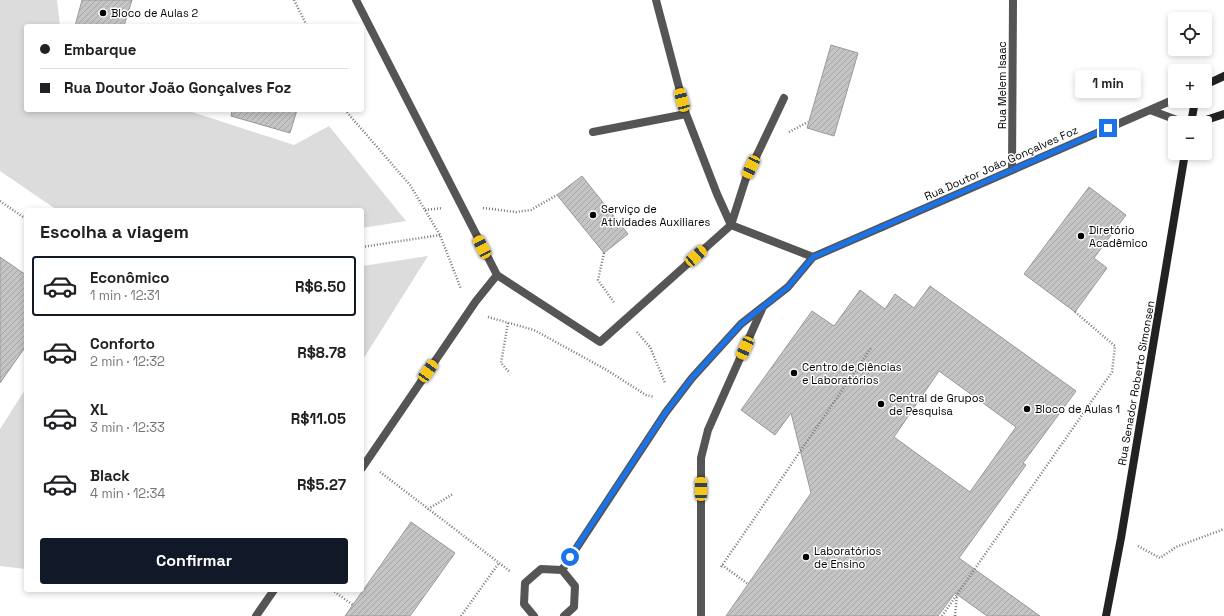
<!DOCTYPE html>
<html lang="pt">
<meta charset="utf-8">
<style>
body{margin:0;font-family:"Space Grotesk",sans-serif;background:#f2f2f2;color:#202124;height:100vh;display:flex;flex-direction:column;font-size:15px;white-space:nowrap}
*{box-sizing:border-box;margin:0}
p{font-size:13px;color:#757577}
.icon{flex:none;width:22px;height:22px;fill:none;stroke:currentColor;stroke-width:2;stroke-linecap:round;stroke-linejoin:round}
.map{position:relative;flex:1;overflow:hidden}
.drawer{position:absolute;left:24px;top:208px;width:340px;height:384px;display:flex;flex-direction:column;background:#fff;border-radius:4px;box-shadow:0 2px 6px #0003}
.drawer>*{flex:none}
.guide{position:absolute;left:24px;top:24px;width:340px;height:88px;border-radius:4px;box-shadow:0 2px 6px #0003;display:grid;align-content:center;height:88px;padding:0 16px;background:#fff}
.buttons{position:absolute;left:1168px;top:12px;display:grid;gap:8px}
.buttons a{display:grid;place-items:center;width:44px;height:44px;border-radius:4px;background:#fff;box-shadow:0 2px 6px #0003;font-size:20px}
.end{position:absolute;width:18px;height:18px;margin:-9px;border:5px solid #1a73e8;background:#fff;box-shadow:0 0 0 2px #fff}
.from{border-radius:50%}
.bubble{position:absolute;height:28px;border-radius:4px;background:#fff;box-shadow:0 2px 6px #0003;font-size:13px;font-weight:600;line-height:28px;text-align:center}
.car{position:absolute;width:12px;height:24px;margin:-12px -6px;border-radius:5px;box-shadow:0 0 3px 1px #0007;background:linear-gradient(#f5c518 24%,#345 0 40%,#f5c518 0 76%,#345 0 86%,#f5c518 0)}
.guide b{display:flex;align-items:center;gap:14px;height:38px;font-size:15px}
.guide b+b{border-top:1px solid #e0e0e0}
.guide i{width:10px;height:10px;background:#202124}
ul{padding:0;list-style:none}
li{display:flex;align-items:center;gap:12px;height:60px;margin:0 8px 6px;padding:0 8px;border:2px solid transparent;border-radius:4px}
li div{flex:1}
li b{display:block;font-size:15px}
li em{font-style:normal;font-weight:600}
li.on{border-color:#111827}
li>.icon{width:36px;height:36px;stroke-width:1.5}
h2{padding:0 16px;font-size:18px;line-height:48px}
.primary-button{display:flex;gap:8px;margin-top:auto;padding:8px 16px}
.primary-button a{flex:1;height:46px;border-radius:4px;background:#111827;color:#fff;font-size:16px;font-weight:600;line-height:46px;text-align:center}
.map>svg:first-child{display:block}
.green{fill:#dcdcdc}
.building{fill:url(#building-hatch);stroke:#999;fill-rule:evenodd}
.lines{fill:none;stroke-linecap:round;stroke-linejoin:round}
.path{stroke:#777;stroke-width:2.5;stroke-dasharray:1 2;stroke-linecap:butt}
.lane{stroke:#555;stroke-width:8}
.street{stroke:#555;stroke-width:8}
.secondary{stroke:#222;stroke-width:8}
.route{stroke:#1a73e8;stroke-width:5}
.poi-dot{fill:#000;stroke:#fff;stroke-width:1.5}
.labels{text-anchor:middle;dominant-baseline:central;stroke-width:3;stroke-linejoin:round;paint-order:stroke}
.poi-label{font-size:11px;fill:#000;stroke:#fff;text-anchor:start}
.street-label{font-size:11px;fill:#000;stroke:#fff}
</style>
<div class="map">
<svg width="1224" height="616" viewBox="0 0 1224 616">
<defs>
<pattern id="building-hatch" width="6" height="6" patternUnits="userSpaceOnUse"><rect width="6" height="6" fill="#c4c4c4"/><path d="M-1 1l2-2M0 6l6-6M5 7l2-2" fill="none" stroke="#a7a7a7"/></pattern>
</defs>
<rect width="100%" height="100%" fill="#fff"/>
<path class="green" d="M 0,0 L 57,0 L 60,26 L 26,26 L 26,110 L 186,110 L 294,145 L 329,126 L 406,221 L 362,228 L 362,210 L 57,210 L 0,171 Z
M 428,256 L 362,361 L 362,266 Z
M 26,388 L 26,569 L 0,566 L 0,429 Z"/>
<path class="building" d="M 82,0 L 132,0 L 124,26 L 75,26 Z
M 831,45 L 858,53 L 834,136 L 807,128 Z
M 232,110 L 297,110 L 290,133 L 231,116 Z
M 582,176 L 628,234 L 604,253 L 557,195 Z
M 1089,187 L 1126,215 L 1094,258 L 1107,268 L 1075,312 L 1024,274 Z
M 0,257 L 26,275 L 26,346 L 0,383 Z
M 930,286 L 1076,391 L 1023,463 L 1026,465 L 959,558 L 1040,616 L 987,616 L 955,593 L 938,616 L 726,616 L 811,493 L 791,413 L 775,435 L 741,410 L 812,311 L 834,326 L 860,290 L 885,309 L 895,294 L 914,308 ZM 939,371 L 1016,427 L 970,492 L 894,437 Z
M 411,522 L 455,553 L 410,616 L 345,616 Z"/>
<g class="lines">
<path class="path" d="M 294,0 L 307,26
M 345,110 L 410,185 L 440,235 L 461,289
M 789,132 L 808,122
M 0,201 L 26,219
M 483,208 L 516,212 L 531,210 L 557,195
M 425,210 L 443,208
M 362,247 L 440,235
M 604,253 L 598,280 L 615,304
M 488,317 L 534,330 L 605,369 L 646,395 L 654,397
M 508,323 L 501,363 L 510,373
M 637,332 L 650,347 L 665,383
M 380,472 L 511,572
M 428,509 L 453,494
M 1138,546 L 1160,558 L 1176,547 L 1224,529
M 722,565 L 748,584
M 721,567 L 871,348
M 332,590 L 353,605
M 461,616 L 499,563
M 942,616 L 1112,372 L 1115,346 L 1075,312
M 955,616 L 957,595"/>
<path class="lane" d="M 356,0 L 497,275 L 600,342 L 731,225 L 746,178 L 784,98
M 656,0 L 686,114 L 717,194 L 731,225 L 813,257 L 882,227
M 593,132 L 686,114
M 362,468 L 476,301 L 497,275
M 562,570 L 666,412 L 692,378 L 741,324 L 788,287 L 813,257
M 256,616 L 274,590
M 534,616 L 524,604 L 525,583 L 541,569 L 562,570 L 575,586 L 574,607 L 564,616
M 701,616 L 701,458 L 708,430 L 762,309"/>
<path class="street" d="M 1150,110 L 1185,123
M 1012,170 L 1013,0
M 882,227 L 1175,99"/>
<path class="secondary" d="M 1205,85 L 1224,76
M 1191,123 L 1195,101
M 1197,123 L 1224,114
M 1106,616 L 1121,538 L 1185,153"/>
</g>
<g class="lines">
<path class="route" d="M 570,557 L 666,412 L 692,378 L 741,324 L 788,287 L 813,257 L 1108,128"/>
</g>
<g class="poi-dot">
<circle cx="103" cy="13" r="4"/>
<circle cx="593" cy="215" r="4"/>
<circle cx="1081" cy="236" r="4"/>
<circle cx="794" cy="373" r="4"/>
<circle cx="881" cy="404" r="4"/>
<circle cx="1027" cy="409" r="4"/>
<circle cx="806" cy="557" r="4"/>
</g>
<g class="labels">
<g class="poi-label">
<text x="111" y="13">Bloco de Aulas 2</text>
<text x="601" y="209">Serviço de<tspan x="601" dy="13">Atividades Auxiliares</tspan></text>
<text x="1089" y="230">Diretório<tspan x="1089" dy="13">Acadêmico</tspan></text>
<text x="802" y="367">Centro de Ciências<tspan x="802" dy="13">e Laboratórios</tspan></text>
<text x="889" y="398">Central de Grupos<tspan x="889" dy="13">de Pesquisa</tspan></text>
<text x="1035" y="409">Bloco de Aulas 1</text>
<text x="814" y="551">Laboratórios<tspan x="814" dy="13">de Ensino</tspan></text>
</g>
<g class="street-label">
<text transform="translate(1002 85) rotate(-90)">Rua Melem Isaac</text>
<text transform="translate(1001 163) rotate(-24)">Rua Doutor João Gonçalves Foz</text>
<text transform="translate(1136 383) rotate(-80)">Rua Senador Roberto Simonsen</text>
</g>
</g>
</svg>
<div class="buttons">
<a><svg class="icon" aria-label="locate" viewBox="0 0 24 24"><circle cx="12" cy="12" r="6"/><path d="M12 2v4M12 18v4M2 12h4M18 12h4"/></svg></a>
<a>+</a>
<a>−</a>
</div>
<i class="end from" style="left:570px;top:557px"></i>
<i class="end" style="left:1108px;top:128px"></i>
<div class="bubble" style="left:1075px;top:70px;width:66px">1 min</div>
<i class="car" style="left:682px;top:100px;rotate:345deg"></i>
<i class="car" style="left:751px;top:167px;rotate:205deg"></i>
<i class="car" style="left:482px;top:247px;rotate:333deg"></i>
<i class="car" style="left:696px;top:256px;rotate:48deg"></i>
<i class="car" style="left:745px;top:348px;rotate:204deg"></i>
<i class="car" style="left:428px;top:371px;rotate:35deg"></i>
<i class="car" style="left:701px;top:489px;rotate:0deg"></i>
<div class="guide">
<b><i class="from"></i>Embarque</b>
<b><i></i>Rua Doutor João Gonçalves Foz</b>
</div>
<section class="drawer">
<h2>Escolha a viagem</h2>
<ul>
<li class="on"><svg class="icon" aria-label="car" viewBox="0 0 24 24"><path d="M5 17H2v-5l4-1 3-4h7l3 4 3 1v5h-3M9 17h6M6 11h13"/><circle cx="7" cy="17" r="2"/><circle cx="17" cy="17" r="2"/></svg><div><b>Econômico</b><p>1 min · 12:31</p></div><em>R$6.50</em></li>
<li><svg class="icon" aria-label="car" viewBox="0 0 24 24"><path d="M5 17H2v-5l4-1 3-4h7l3 4 3 1v5h-3M9 17h6M6 11h13"/><circle cx="7" cy="17" r="2"/><circle cx="17" cy="17" r="2"/></svg><div><b>Conforto</b><p>2 min · 12:32</p></div><em>R$8.78</em></li>
<li><svg class="icon" aria-label="car" viewBox="0 0 24 24"><path d="M5 17H2v-5l4-1 3-4h7l3 4 3 1v5h-3M9 17h6M6 11h13"/><circle cx="7" cy="17" r="2"/><circle cx="17" cy="17" r="2"/></svg><div><b>XL</b><p>3 min · 12:33</p></div><em>R$11.05</em></li>
<li><svg class="icon" aria-label="car" viewBox="0 0 24 24"><path d="M5 17H2v-5l4-1 3-4h7l3 4 3 1v5h-3M9 17h6M6 11h13"/><circle cx="7" cy="17" r="2"/><circle cx="17" cy="17" r="2"/></svg><div><b>Black</b><p>4 min · 12:34</p></div><em>R$5.27</em></li>
</ul>
<div class="primary-button"><a>Confirmar</a></div>
</section>
</div>
